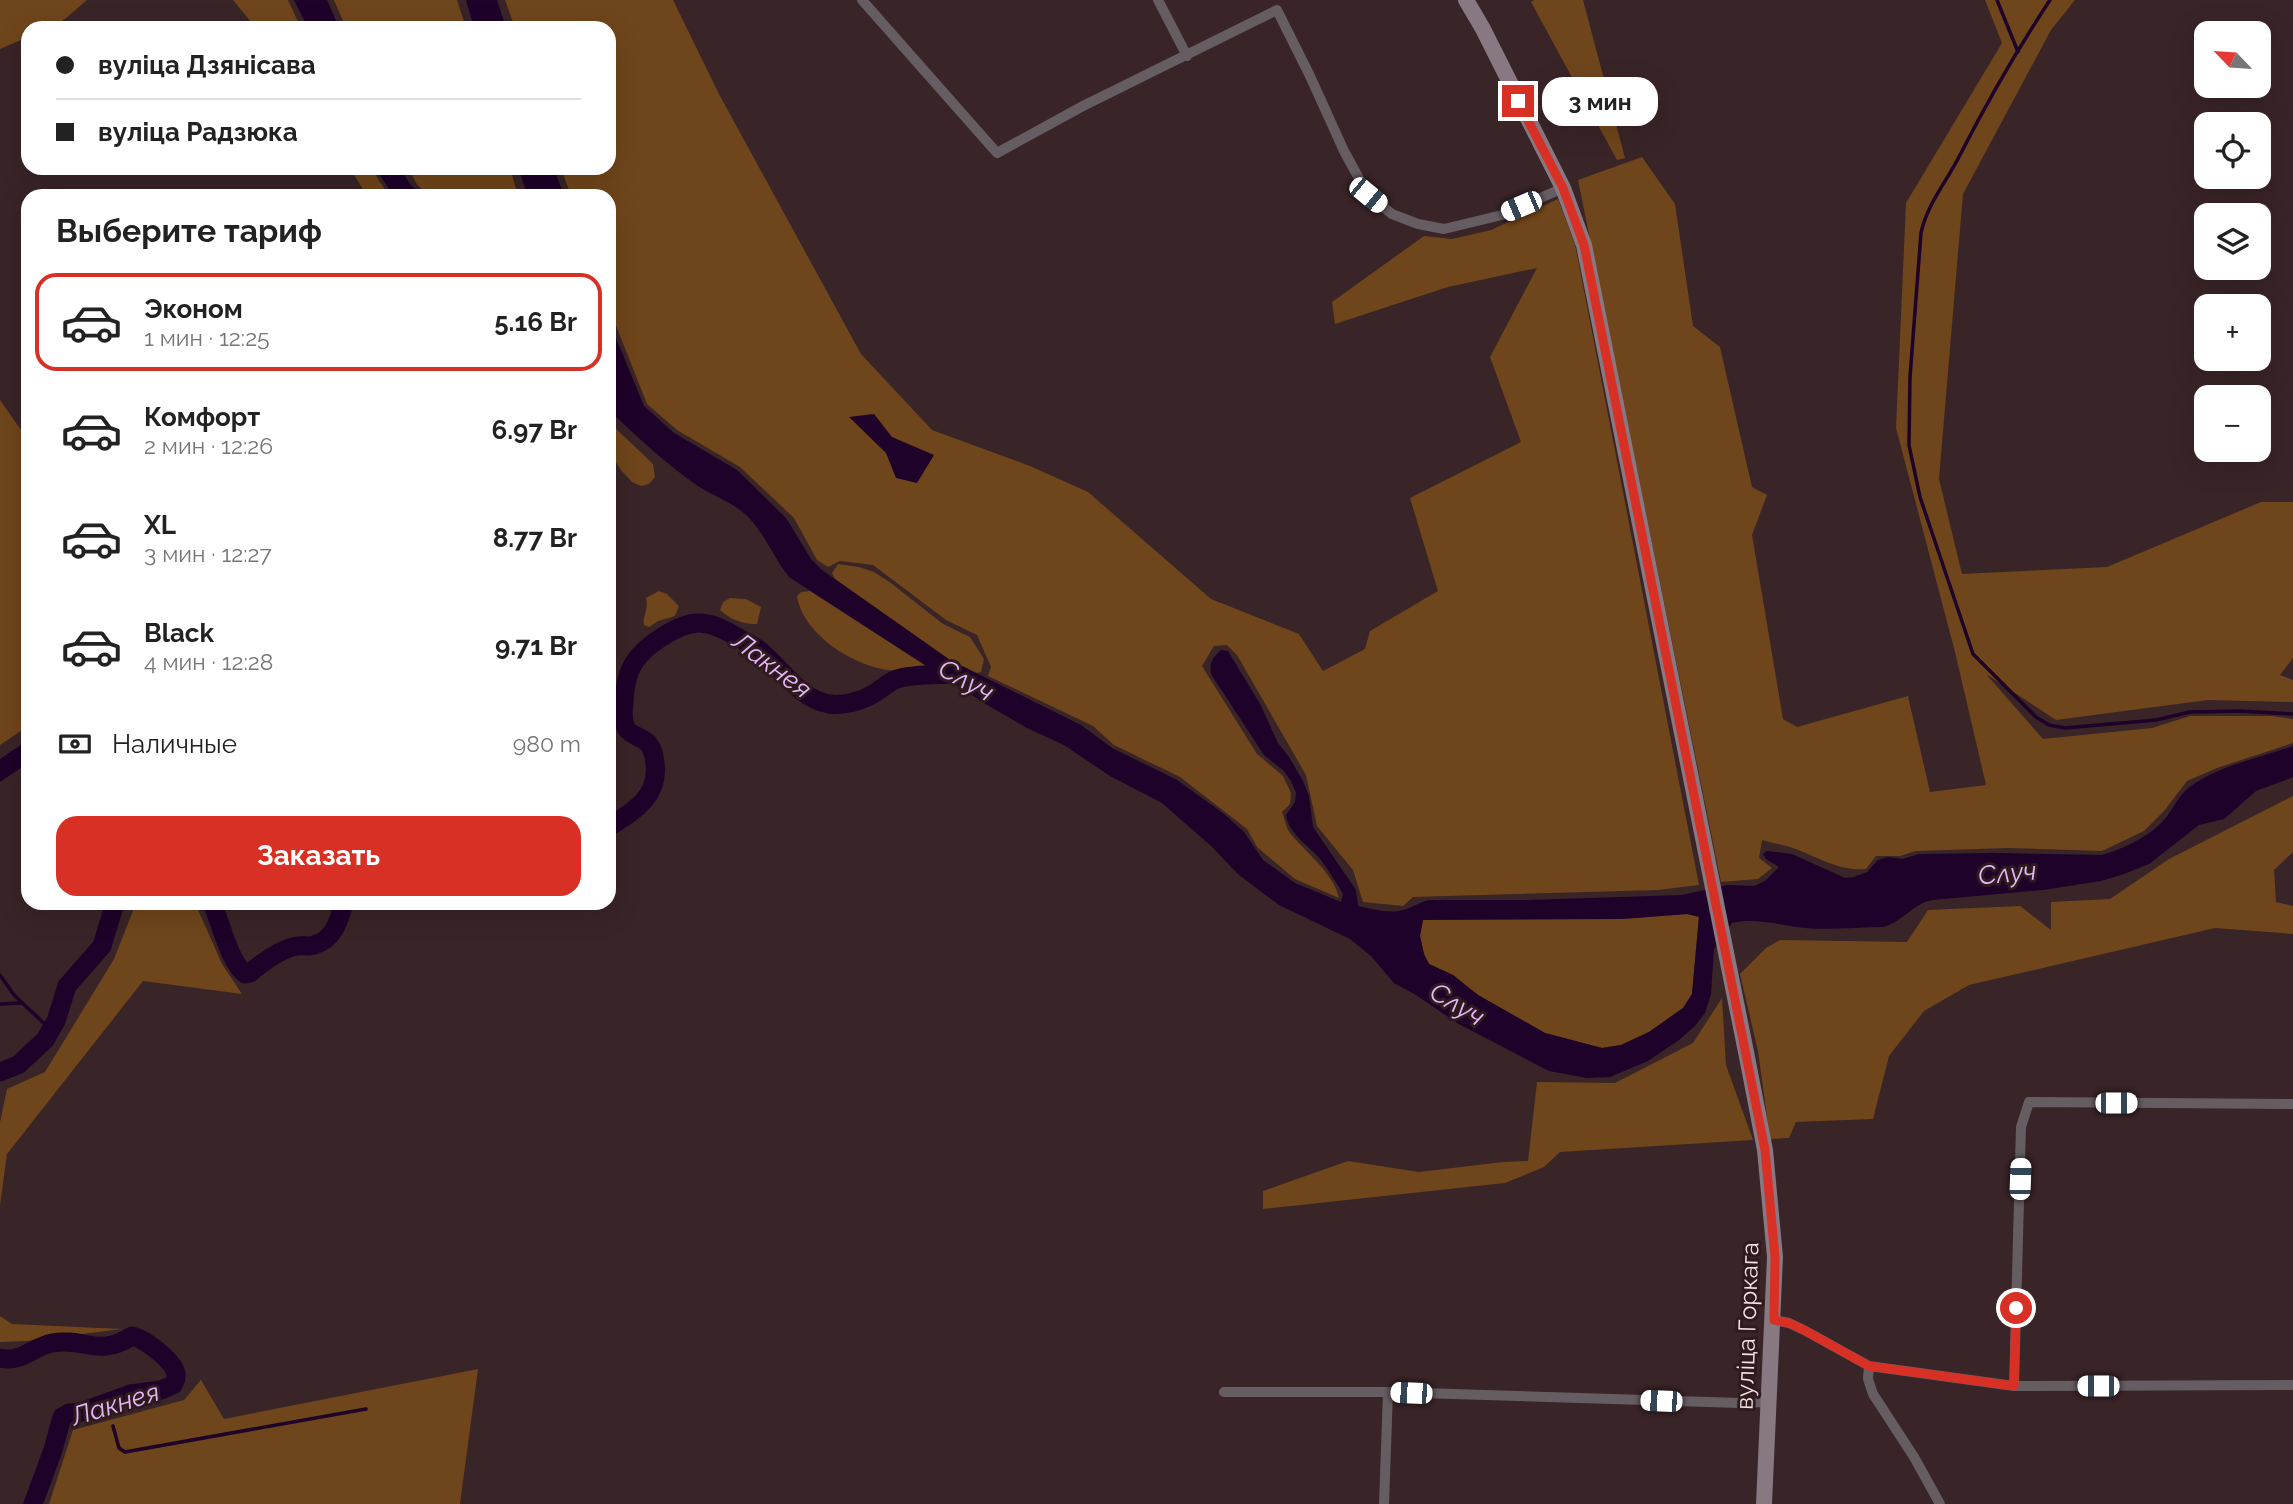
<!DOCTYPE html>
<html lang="ru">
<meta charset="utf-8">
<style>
body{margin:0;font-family:Raleway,sans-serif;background:#f6f6f6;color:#222;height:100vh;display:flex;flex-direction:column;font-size:26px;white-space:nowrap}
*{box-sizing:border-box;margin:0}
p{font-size:23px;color:#767676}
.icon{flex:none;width:38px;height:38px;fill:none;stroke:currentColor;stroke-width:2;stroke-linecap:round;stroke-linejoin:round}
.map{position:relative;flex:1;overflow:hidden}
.sheet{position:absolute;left:21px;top:189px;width:595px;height:721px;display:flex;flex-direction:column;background:#fff;border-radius:21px;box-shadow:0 7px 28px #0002}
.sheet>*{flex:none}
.banner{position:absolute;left:21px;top:21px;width:595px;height:154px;border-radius:21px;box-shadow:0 7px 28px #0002;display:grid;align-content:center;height:154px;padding:0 35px;background:#fff}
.needle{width:46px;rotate:295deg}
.buttons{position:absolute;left:2194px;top:21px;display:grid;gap:14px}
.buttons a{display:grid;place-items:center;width:77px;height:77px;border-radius:14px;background:#fff;box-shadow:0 7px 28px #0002;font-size:35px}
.end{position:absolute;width:32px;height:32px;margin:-16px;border:9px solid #d93025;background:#fff;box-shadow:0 0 0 4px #fff}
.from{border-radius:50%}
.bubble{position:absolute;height:49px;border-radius:21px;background:#fff;box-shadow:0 7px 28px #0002;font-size:23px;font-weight:700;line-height:49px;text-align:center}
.car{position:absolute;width:21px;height:42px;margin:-21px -10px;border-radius:9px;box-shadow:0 0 5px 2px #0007;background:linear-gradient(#fff 24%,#345 0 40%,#fff 0 76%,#345 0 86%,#fff 0)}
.banner b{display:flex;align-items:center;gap:24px;height:66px;font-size:26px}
.banner b+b{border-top:2px solid #e0e0e0}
.banner i{width:18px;height:18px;background:#222}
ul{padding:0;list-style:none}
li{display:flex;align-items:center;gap:21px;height:98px;margin:0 14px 10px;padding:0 21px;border:4px solid transparent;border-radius:21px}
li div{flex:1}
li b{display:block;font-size:26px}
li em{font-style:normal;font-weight:700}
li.on{border-color:#d93025}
li>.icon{width:63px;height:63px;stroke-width:1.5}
h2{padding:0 35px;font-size:32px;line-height:84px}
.pay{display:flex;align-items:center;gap:18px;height:77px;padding:0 35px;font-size:26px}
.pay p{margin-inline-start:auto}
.action{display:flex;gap:14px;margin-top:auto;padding:14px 35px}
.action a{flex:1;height:80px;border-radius:21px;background:#d93025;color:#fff;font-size:28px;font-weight:700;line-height:80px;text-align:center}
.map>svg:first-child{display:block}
.green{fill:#6f451b}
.water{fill:#1e0229;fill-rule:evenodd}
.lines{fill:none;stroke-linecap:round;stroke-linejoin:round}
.stream{stroke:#1e0229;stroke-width:3.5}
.river{stroke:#1e0229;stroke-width:19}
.street{stroke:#665d62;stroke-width:10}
.secondary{stroke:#877881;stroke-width:16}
.route{stroke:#d93025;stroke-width:9}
.labels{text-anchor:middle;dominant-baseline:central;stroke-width:6;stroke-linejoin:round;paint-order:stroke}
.street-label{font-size:24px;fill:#f1e2e3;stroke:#2f1b1e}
.water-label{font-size:26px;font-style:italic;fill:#e6b7fb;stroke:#2f1b1e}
</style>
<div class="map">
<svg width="2293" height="1504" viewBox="0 0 2293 1504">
<rect width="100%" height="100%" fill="#392427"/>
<path class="green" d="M 0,0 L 87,0 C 63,20 61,28 28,28 L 28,37 L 0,49 Z
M 233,0 L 288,0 L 301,28 L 280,28 L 278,24 L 278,28 L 256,28 Z
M 334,0 L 457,0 L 466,28 L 346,28 Z
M 505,0 L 673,0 L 719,94 L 861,354 L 932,430 L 1030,466 L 1088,492 L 1211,599 L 1299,634 L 1323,671 L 1365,649 L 1370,631 L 1438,591 L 1410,498 L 1521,442 L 1490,357 L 1537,268 L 1448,287 L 1335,324 L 1332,302 L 1424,236 L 1452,239 L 1491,230 L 1558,199 L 1575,244 L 1699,885 L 1658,890 L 1413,897 L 1403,906 L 1363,902 L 1353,870 L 1317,826 L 1306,775 L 1237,655 L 1227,645 L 1214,646 L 1202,666 L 1257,754 L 1283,776 L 1291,793 L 1290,804 L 1282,812 C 1285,819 1286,828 1290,833 C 1306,853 1333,872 1339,898 L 1295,879 L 1257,847 L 1247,829 L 1180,777 L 1114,745 L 1093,726 L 988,676 L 991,667 L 977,635 L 946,620 L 873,565 L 840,561 L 828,567 L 817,560 L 794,518 L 740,467 L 677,430 L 647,404 L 609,308 L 609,196 L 571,196 L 561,168 L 609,168 L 609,28 L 515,28 Z
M 1534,0 L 1583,0 L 1625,158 L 1617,160 L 1531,2 Z
M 1985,0 L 2075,0 L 2051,30 L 1963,194 L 1939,479 L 1962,574 L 2107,567 L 2261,502 L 2293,502 L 2293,658 L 2280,675 L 2293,680 L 2293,702 L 2208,700 L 2056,720 L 1986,674 L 2043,739 L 2152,728 L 2190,716 L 2272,716 L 2293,719 L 2293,743 L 2217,768 L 2187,781 L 2164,811 L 2144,831 L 2102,851 L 2008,848 L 1916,851 L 1900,856 L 1876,856 L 1866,869 C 1840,872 1814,855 1790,847 C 1781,844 1771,843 1762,840 L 1759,858 L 1772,868 L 1758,879 L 1721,882 L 1578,180 L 1642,157 L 1675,204 L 1693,326 L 1720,347 L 1752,487 L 1767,495 L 1752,535 L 1783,719 L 1797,727 L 1908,696 L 1930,792 L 1986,785 L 1955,652 L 1896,428 L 1906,203 L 2002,43 Z
M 350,168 L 371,168 L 389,196 L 367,196 Z
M 409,168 L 510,168 L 518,196 L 428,196 L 416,183 Z
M 0,400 L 28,440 L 28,726 L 0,745 Z
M 609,422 L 653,464 L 655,477 L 649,484 L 641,486 L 632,482 L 621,470 L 609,452 Z
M 838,564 L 859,567 L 874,572 L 891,583 L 943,624 L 970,637 L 984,659 L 981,672 L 976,673 L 950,660 L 835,579 L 832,573 Z
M 659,591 L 667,594 L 679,606 L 675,616 L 658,621 L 649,627 L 644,625 C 642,616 649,612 646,598 Z
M 810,591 L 926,666 C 883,686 804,643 797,596 L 801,592 Z
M 730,598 L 746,599 L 761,607 L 757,624 C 744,625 730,619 720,610 L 723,602 Z
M 2293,796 L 2293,852 L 2274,870 L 2276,902 L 2293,906 L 2293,934 L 2215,928 L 1969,985 L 1924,1011 L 1889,1056 L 1873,1119 L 1796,1122 L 1789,1138 L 1770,1139 L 1758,1051 L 1740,974 L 1766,948 L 1780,940 L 1907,942 L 1928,910 L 2020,906 L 2051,930 L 2051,902 L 2110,899 L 2169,859 Z
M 136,903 L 195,903 L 222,964 L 242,994 L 143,981 L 7,1154 L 0,1205 L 0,1122 L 7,1089 L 45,1072 L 114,959 Z
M 1687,914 L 1699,916 L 1692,994 L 1683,1008 L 1649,1032 L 1621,1045 L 1602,1048 L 1545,1033 L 1478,995 L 1453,975 L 1429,964 L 1424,954 L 1420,936 L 1423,919 L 1622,919 Z
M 1722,998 L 1726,1065 L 1753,1140 L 1560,1152 L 1544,1167 L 1505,1183 L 1263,1209 L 1263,1191 L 1348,1161 L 1419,1172 L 1503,1162 L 1528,1161 L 1537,1082 L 1615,1083 L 1693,1043 Z
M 0,1316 L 12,1324 L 122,1329 L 27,1341 L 0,1342 Z
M 478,1369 L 460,1504 L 49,1504 L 73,1430 L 184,1400 L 201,1380 L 224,1419 Z"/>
<path class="water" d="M 294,0 L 327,0 L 339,28 L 308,28 Z
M 466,0 L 497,0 L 506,28 L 474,28 Z
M 375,168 L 400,168 L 410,184 L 421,196 L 394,196 Z
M 518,168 L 554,168 L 564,196 L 528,196 Z
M 609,321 L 644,406 L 674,433 L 737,470 L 786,518 L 811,559 L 822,570 L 950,660 L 1081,725 L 1112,748 L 1177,780 L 1224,814 L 1244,832 L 1263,860 L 1295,883 L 1341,902 L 1343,894 C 1336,882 1329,871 1321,860 C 1309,845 1289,835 1286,815 L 1295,802 L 1296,793 L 1291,781 L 1284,771 L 1264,755 L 1211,674 C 1209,663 1213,657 1221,650 L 1228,651 L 1260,704 L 1278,743 L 1289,757 L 1303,781 L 1309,796 L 1313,827 L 1356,890 L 1358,906 C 1372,909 1389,914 1403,910 C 1412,908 1420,902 1429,900 L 1529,900 L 1682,895 L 1727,885 L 1754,886 L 1765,881 L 1779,867 L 1766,859 L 1763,854 L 1767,851 L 1792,854 L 1845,878 L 1854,877 L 1867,872 L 1878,860 L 1888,857 L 1902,859 L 1919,854 L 1996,853 L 2102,855 C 2123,849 2150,836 2164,820 C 2174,809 2178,795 2191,786 C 2221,765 2259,758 2293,746 L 2293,777 L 2256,791 L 2224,819 L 2199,825 L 2149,864 L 2124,874 L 2101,881 L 2043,890 L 1932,900 C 1912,904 1903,922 1883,927 C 1855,927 1824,931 1796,927 C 1775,924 1754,918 1732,923 L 1714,949 L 1711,994 L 1705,1013 L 1695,1026 L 1679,1040 L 1648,1061 L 1610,1077 L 1587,1078 L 1549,1071 L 1457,1023 L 1416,995 L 1394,983 L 1371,956 L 1350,939 L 1279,905 L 1239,875 L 1211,846 L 1162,803 L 1110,776 L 1064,745 L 1027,728 L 984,703 L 789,577 C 773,557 765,533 746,515 C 731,501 712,496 695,484 C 664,462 636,436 609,410 L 609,371 L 614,374 L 609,359 ZM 1687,914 L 1699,917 L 1692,994 L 1683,1008 L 1649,1032 L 1621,1045 L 1602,1048 L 1545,1033 L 1478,995 L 1453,975 L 1429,964 L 1424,954 L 1420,936 L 1423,920 L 1622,919 Z
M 874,414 L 892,437 L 934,455 L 917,483 L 896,478 L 886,453 L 849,417 Z
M 28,740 L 28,763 L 0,782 L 0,759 Z"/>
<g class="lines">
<path class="stream" d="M 1997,0 L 2018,52
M 2050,0 C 2017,50 1987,102 1960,155 C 1947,181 1927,204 1921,233 L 1910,377 L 1909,445 L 1920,497 L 1973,654 L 2036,717 L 2049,725 L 2065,728 L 2156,720 L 2190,712 L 2240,711 L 2293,714
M 0,975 L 14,995 L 51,1030
M 0,1004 L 22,1003
M 113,1426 L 119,1448 L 125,1452 L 366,1409"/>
<path class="river" d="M 609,827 C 634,811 659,797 655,763 C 654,755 653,749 648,743 C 642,737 631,736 626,728 C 622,720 623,710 624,702 C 625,670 635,654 662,637 C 690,619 706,618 735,636 C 742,640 751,644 758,649 C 781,667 798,698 829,704 C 844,706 862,701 875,693 C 883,688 888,682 897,679 C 913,674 933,675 950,674
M 212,903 C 221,923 229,961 245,974 L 250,973 C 263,962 280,949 297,946 C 303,945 309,947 314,945 C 334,940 339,920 344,903
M 0,1072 L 18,1065 L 45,1040 L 56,1021 L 67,986 L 102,946 L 115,903
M 0,1358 C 22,1363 32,1347 52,1343 C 85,1337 98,1358 132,1336 C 145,1339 174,1361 176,1374 C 177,1379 175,1381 173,1385 L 161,1390 L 131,1394 L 81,1412 L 69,1413 L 62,1417 L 53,1450 L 33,1504"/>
<path class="street" d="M 862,0 L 997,153 L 1083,106 L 1277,10 L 1310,76 L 1344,151 L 1368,195 L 1392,214 L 1418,224 L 1444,229 L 1502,215 L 1563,188
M 1158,0 L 1187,56
M 1774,1320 L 1789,1323 L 1804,1330 L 1869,1366 L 2014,1386 L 2293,1385
M 1869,1366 L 1868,1379 L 1873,1394 L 1914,1457 L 1940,1504
M 2014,1386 L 2021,1127 L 2029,1102 L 2293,1104
M 1224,1392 L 1388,1392 L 1740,1403 L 1767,1402
M 1384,1504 L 1388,1392"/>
<path class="secondary" d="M 1466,0 L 1483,29 L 1563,188 L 1584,245 L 1747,1057 L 1765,1150 L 1775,1257 L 1764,1504"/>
</g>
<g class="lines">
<path class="route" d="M 1518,101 L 1563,188 L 1584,245 L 1765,1150 L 1775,1257 L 1774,1320 L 1789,1323 L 1804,1330 L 1869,1366 L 2014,1386 L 2016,1308"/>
</g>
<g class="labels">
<g class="street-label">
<text transform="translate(1747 1326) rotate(-88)">вуліца Горкага</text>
</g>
<g class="water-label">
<text transform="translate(772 665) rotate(37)">Лакнея</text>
<text transform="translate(966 680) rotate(29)">Случ</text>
<text transform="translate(2007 873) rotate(-5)">Случ</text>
<text transform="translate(1457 1004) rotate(31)">Случ</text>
<text transform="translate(115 1404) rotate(-17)">Лакнея</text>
</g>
</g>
</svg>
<div class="buttons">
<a><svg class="needle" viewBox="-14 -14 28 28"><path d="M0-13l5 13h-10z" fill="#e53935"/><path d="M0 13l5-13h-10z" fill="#767676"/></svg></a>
<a><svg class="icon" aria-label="locate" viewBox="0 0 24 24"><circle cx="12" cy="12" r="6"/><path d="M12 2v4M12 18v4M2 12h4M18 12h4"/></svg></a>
<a><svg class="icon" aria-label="layers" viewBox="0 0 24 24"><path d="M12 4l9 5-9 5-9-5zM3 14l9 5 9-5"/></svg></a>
<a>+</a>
<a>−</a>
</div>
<i class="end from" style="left:2016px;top:1308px"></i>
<i class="end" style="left:1518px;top:101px"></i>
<div class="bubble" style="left:1542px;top:77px;width:116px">3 мин</div>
<i class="car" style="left:1368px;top:195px;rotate:129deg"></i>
<i class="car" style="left:1521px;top:206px;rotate:247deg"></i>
<i class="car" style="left:2116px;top:1103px;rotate:90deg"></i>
<i class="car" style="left:2020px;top:1179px;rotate:2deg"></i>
<i class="car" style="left:2098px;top:1386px;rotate:270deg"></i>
<i class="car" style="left:1411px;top:1393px;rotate:272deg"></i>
<i class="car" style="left:1661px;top:1401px;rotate:272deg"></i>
<div class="banner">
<b><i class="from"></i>вуліца Дзянісава</b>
<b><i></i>вуліца Радзюка</b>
</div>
<section class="sheet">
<h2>Выберите тариф</h2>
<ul>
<li class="on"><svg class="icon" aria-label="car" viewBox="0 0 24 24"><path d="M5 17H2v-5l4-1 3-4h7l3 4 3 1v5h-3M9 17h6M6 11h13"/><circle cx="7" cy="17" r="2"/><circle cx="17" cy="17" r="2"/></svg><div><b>Эконом</b><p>1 мин · 12:25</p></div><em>5.16 Br</em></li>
<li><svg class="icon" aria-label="car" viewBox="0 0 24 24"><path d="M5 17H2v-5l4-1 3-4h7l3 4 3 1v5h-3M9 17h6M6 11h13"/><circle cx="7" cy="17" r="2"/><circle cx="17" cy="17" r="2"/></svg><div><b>Комфорт</b><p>2 мин · 12:26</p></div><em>6.97 Br</em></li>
<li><svg class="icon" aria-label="car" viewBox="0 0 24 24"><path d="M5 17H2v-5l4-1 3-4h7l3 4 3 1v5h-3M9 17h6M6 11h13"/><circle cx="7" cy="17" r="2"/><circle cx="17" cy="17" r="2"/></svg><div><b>XL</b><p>3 мин · 12:27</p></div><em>8.77 Br</em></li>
<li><svg class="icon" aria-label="car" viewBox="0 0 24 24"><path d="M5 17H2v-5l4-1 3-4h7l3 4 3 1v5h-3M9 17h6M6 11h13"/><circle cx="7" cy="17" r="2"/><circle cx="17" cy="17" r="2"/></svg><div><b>Black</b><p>4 мин · 12:28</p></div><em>9.71 Br</em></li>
</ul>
<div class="pay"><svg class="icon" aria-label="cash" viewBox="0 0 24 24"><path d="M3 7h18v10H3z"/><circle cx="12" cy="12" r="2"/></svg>Наличные<p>980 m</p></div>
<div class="action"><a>Заказать</a></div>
</section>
</div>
